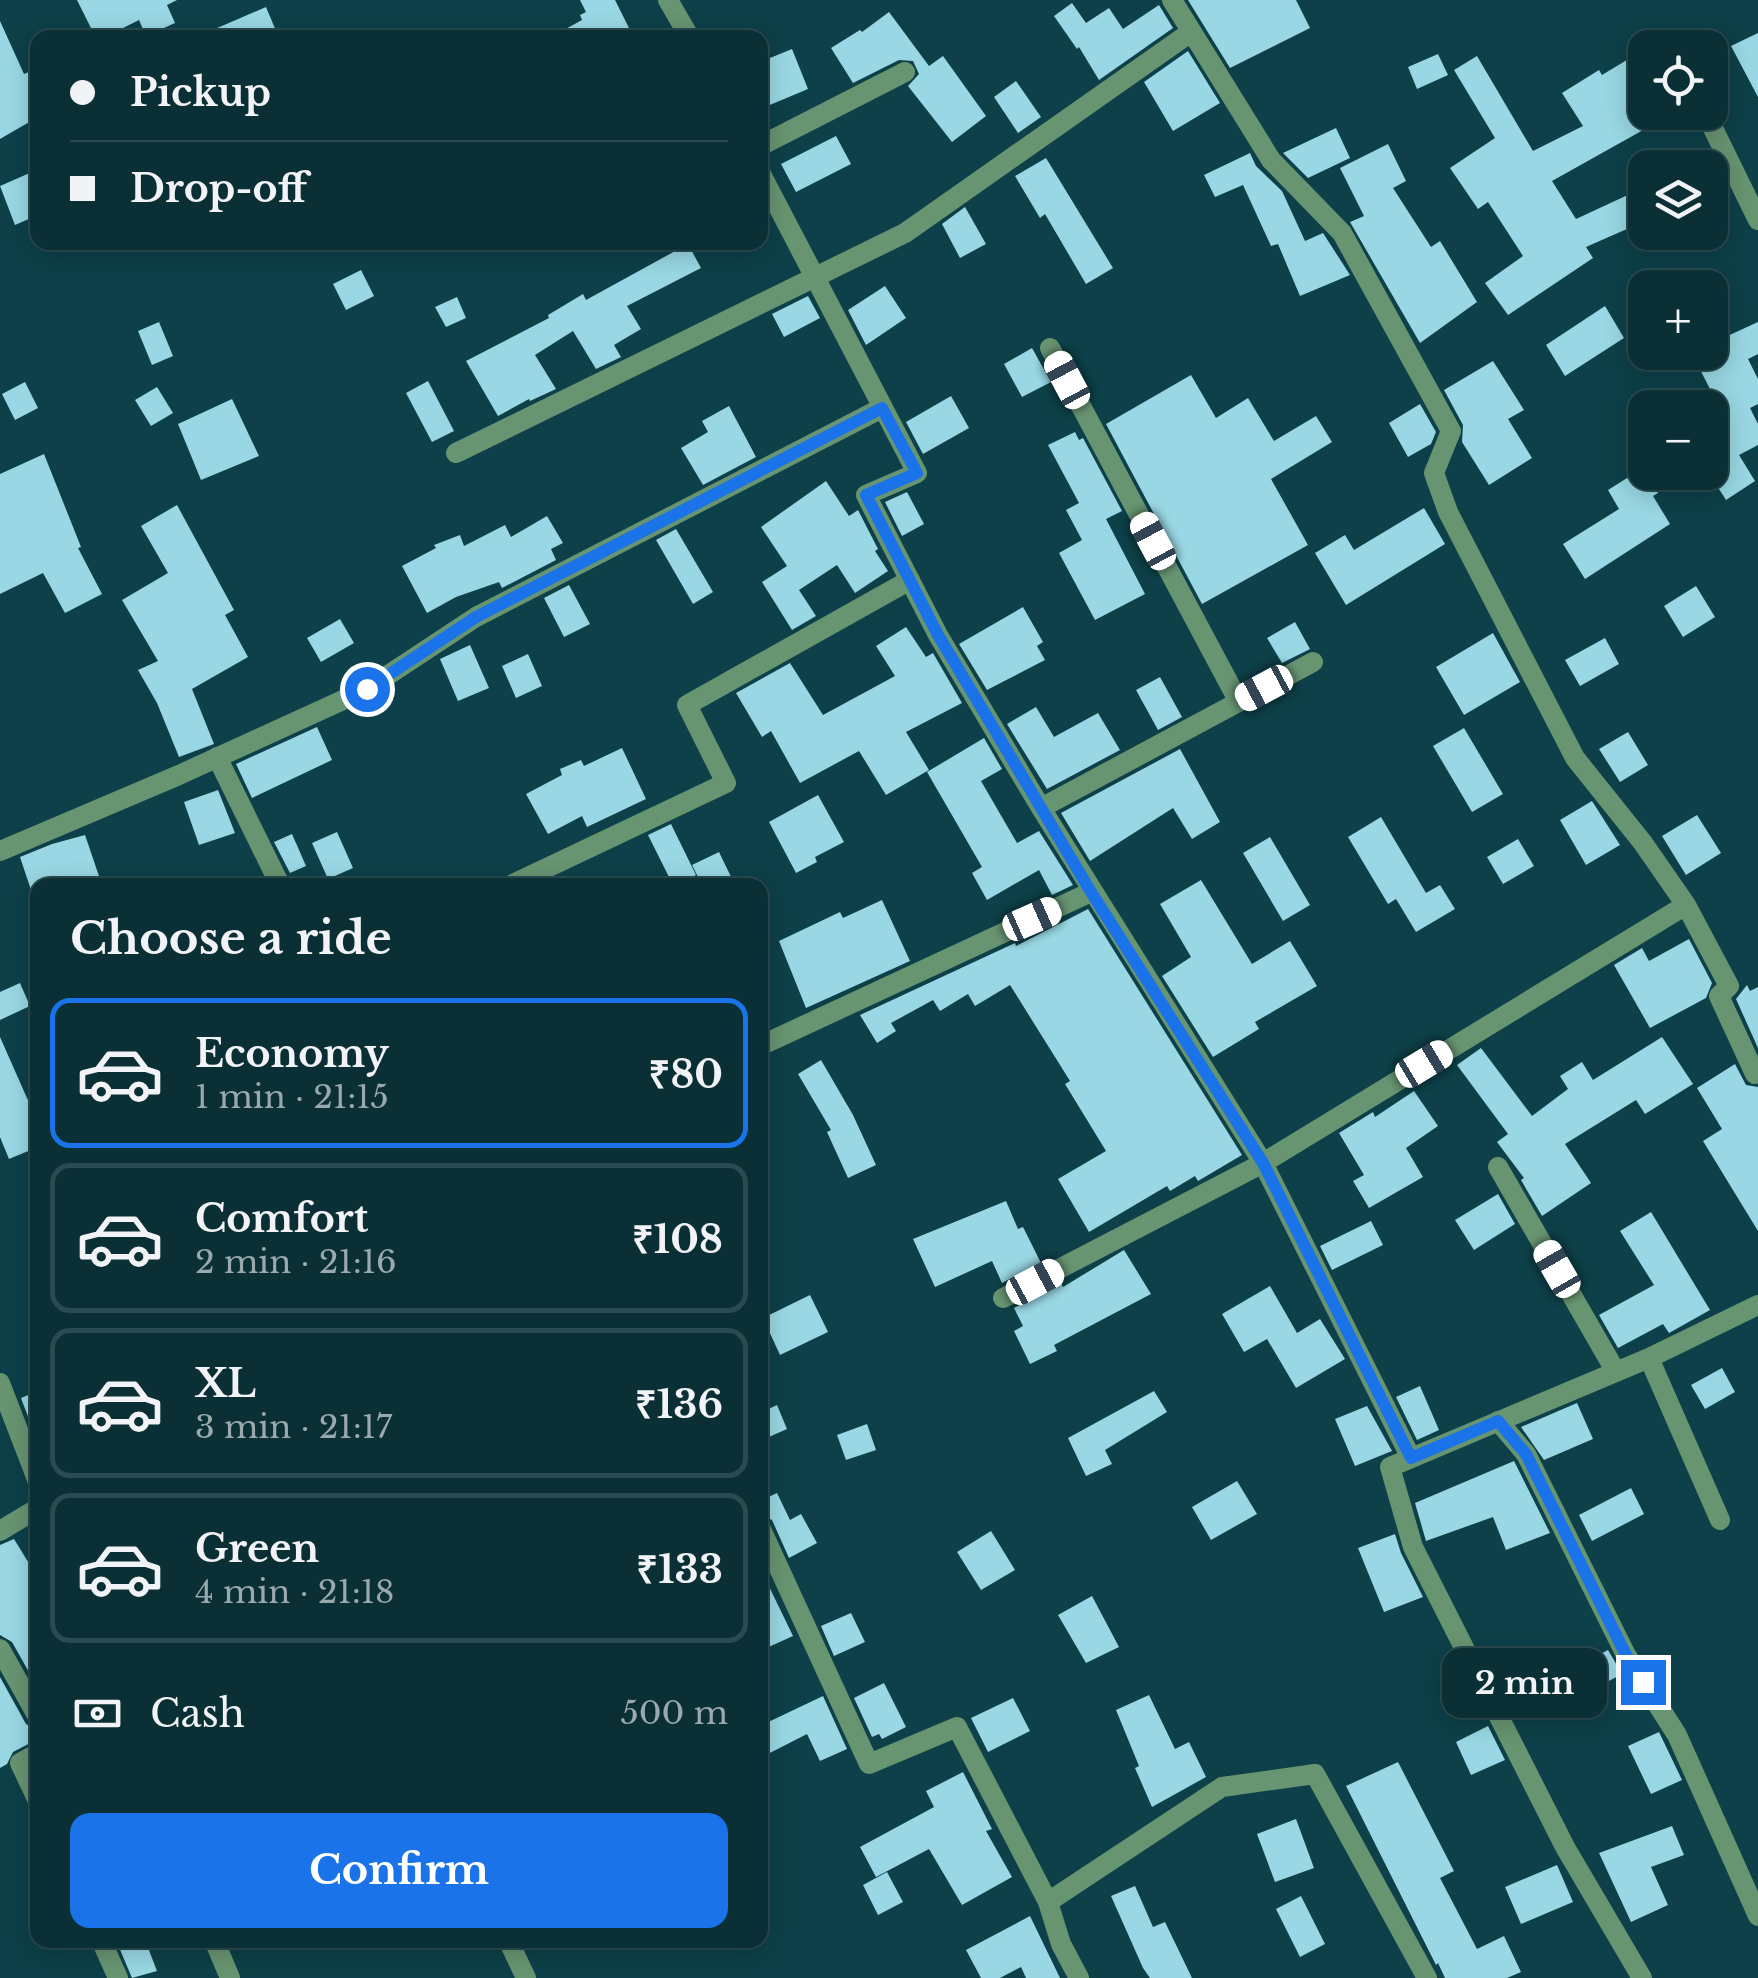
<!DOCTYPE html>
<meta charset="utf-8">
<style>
body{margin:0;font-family:"Libre Baskerville",serif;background:#13383e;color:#f1f3f6;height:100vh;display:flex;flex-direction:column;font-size:38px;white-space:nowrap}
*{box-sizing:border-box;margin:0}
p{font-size:32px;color:#99a9ad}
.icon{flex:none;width:55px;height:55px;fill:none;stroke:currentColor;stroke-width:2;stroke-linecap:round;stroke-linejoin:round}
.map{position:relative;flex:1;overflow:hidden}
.sheet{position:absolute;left:30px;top:878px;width:738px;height:1070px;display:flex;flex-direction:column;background:#0a3036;border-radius:20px;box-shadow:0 5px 25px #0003,0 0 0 2px #2a4b51}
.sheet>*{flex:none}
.top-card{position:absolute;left:30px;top:30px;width:738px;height:220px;border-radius:20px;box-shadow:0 5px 25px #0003,0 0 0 2px #2a4b51;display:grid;align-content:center;height:220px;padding:0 40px;background:#0a3036}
.buttons{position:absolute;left:1628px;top:30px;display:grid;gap:20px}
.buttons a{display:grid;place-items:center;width:100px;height:100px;border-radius:20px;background:#0a3036;box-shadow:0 5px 25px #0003,0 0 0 2px #2a4b51;font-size:50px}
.end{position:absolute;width:45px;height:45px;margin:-22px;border:12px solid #1a73e8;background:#fff;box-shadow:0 0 0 5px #fff}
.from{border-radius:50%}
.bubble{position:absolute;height:70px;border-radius:20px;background:#0a3036;box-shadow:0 5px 25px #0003,0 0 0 2px #2a4b51;font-size:32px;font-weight:800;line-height:70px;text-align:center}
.car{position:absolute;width:30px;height:60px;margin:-30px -15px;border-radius:12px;box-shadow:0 0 8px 2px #0007;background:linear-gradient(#fff 24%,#345 0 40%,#fff 0 76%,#345 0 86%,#fff 0)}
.top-card b{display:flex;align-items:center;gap:35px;height:95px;font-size:38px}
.top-card b+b{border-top:2px solid #2a4b51}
.top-card i{width:25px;height:25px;background:#f1f3f6}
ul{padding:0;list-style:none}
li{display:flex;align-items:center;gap:30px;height:150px;margin:0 20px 15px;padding:0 20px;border:5px solid #2a4b51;border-radius:20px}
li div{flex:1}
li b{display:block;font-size:38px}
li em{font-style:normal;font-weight:800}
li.current{border-color:#1a73e8}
li>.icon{width:90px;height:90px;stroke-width:1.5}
h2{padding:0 40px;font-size:45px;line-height:120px}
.pay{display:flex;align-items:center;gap:25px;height:110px;padding:0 40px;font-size:38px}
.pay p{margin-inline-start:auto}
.cta{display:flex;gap:20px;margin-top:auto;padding:20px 40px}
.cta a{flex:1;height:115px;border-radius:20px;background:#1a73e8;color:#fff;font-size:40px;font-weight:800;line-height:115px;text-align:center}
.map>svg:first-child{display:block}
.building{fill:#98d7e3}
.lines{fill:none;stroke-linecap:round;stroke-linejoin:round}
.street{stroke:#679471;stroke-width:20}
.route{stroke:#1a73e8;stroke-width:12}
</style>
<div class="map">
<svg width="1758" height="1978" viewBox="0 0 1758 1978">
<rect width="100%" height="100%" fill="#0d4048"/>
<path class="building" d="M 77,0 L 177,0 L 167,5 L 175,23 L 146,36 L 139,20 L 103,38 L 96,38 Z
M 580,0 L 615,0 L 630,30 L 614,38 L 549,38 L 582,20 L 580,15 L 586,12 Z
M 1188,0 L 1296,0 L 1310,28 L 1230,68 Z
M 1072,3 L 1086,23 L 1109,8 L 1123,29 L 1159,5 L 1173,28 L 1099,80 L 1079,47 L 1077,49 L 1054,16 Z
M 266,7 L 279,38 L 194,38 Z
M 889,12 L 929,66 L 943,56 L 986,116 L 952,142 L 908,86 L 919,74 L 913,61 L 899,60 L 853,83 L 831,48 L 860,30 L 862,32 Z
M 0,21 L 24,74 L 38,68 L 38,117 L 0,139 Z
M 1758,33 L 1758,97 L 1731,46 Z
M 792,49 L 808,89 L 760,109 L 760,62 Z
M 1645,49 L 1645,129 L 1552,181 L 1576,219 L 1645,187 L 1645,221 L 1586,247 L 1593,258 L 1508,315 L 1485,283 L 1523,256 L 1488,202 L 1478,209 L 1450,168 L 1495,138 L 1454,70 L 1477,56 L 1533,151 L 1583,126 L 1562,93 L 1599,70 L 1602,75 Z
M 1188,51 L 1220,103 L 1173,131 L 1144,82 Z
M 1438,54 L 1448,75 L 1417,89 L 1408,67 Z
M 1016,81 L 1041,117 L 1018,133 L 994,97 Z
M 1336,128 L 1350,158 L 1308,178 L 1283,153 Z
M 836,136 L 851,164 L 796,192 L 781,164 Z
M 1388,144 L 1406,181 L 1393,188 L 1431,247 L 1440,241 L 1477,302 L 1420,343 L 1350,222 L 1364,216 L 1340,168 Z
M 1250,153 L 1256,166 L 1282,191 L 1305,241 L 1323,233 L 1350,275 L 1300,296 L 1278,244 L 1271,246 L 1243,185 L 1215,197 L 1204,175 Z
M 1046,158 L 1113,268 L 1086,284 L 1045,214 L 1040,218 L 1015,176 Z
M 32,172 L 38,184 L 38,215 L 15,225 L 0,186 Z
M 965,207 L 986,244 L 960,258 L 942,224 Z
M 688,244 L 701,268 L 627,306 L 641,329 L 614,345 L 621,357 L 596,369 L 573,331 L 535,355 L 556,389 L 530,401 L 529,399 L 498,416 L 466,361 L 549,318 L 548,315 L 583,294 L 586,300 Z
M 361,270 L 374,296 L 346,310 L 333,284 Z
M 885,286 L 906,318 L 866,345 L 848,310 Z
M 808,296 L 820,318 L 784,337 L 772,314 Z
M 457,297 L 466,318 L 446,327 L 435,307 Z
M 1605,306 L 1624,338 L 1565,376 L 1546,345 Z
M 159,322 L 173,356 L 152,365 L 138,331 Z
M 1758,322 L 1758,354 L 1748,359 L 1758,379 L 1758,404 L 1750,408 L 1758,424 L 1758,445 L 1739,455 L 1755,481 L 1726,500 L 1710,475 L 1710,433 L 1728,424 L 1691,352 L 1710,352 L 1710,344 Z
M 1032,348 L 1051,382 L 1022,397 L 1004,364 Z
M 1493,361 L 1524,410 L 1508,419 L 1532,458 L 1489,485 L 1462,442 L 1463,425 L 1444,390 Z
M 1191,375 L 1216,418 L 1248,398 L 1274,441 L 1316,416 L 1332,442 L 1271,479 L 1308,545 L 1202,604 L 1106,424 Z
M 428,381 L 454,431 L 432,442 L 406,393 Z
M 25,382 L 38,408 L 15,420 L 2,394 Z
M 157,387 L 173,413 L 151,426 L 135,400 Z
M 951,396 L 969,428 L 923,454 L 906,422 Z
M 232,399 L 259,456 L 201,480 L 178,424 Z
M 1420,404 L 1436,432 L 1431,444 L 1408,457 L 1389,423 Z
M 729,406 L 756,457 L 703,485 L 681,448 L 708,432 L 702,421 Z
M 1075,432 L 1079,440 L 1083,438 L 1122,511 L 1106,519 L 1145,594 L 1095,620 L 1059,553 L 1082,540 L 1066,510 L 1079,503 L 1048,445 Z
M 44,454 L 81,547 L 78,548 L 102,594 L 65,613 L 43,573 L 0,594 L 0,474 Z
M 1643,468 L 1658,493 L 1653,496 L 1670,524 L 1585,579 L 1563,544 L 1619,509 L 1608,490 Z
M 826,481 L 849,516 L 858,510 L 878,549 L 875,551 L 888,571 L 855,593 L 837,565 L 799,590 L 816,616 L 792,630 L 762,582 L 787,566 L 761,527 Z
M 907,492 L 924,524 L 902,536 L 885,502 Z
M 177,505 L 234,610 L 225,615 L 248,657 L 192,689 L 214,744 L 179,757 L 157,703 L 138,670 L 158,661 L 122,600 L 168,573 L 141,526 Z
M 1424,508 L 1445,544 L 1346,605 L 1315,553 L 1345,535 L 1354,550 Z
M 547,516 L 563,543 L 551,549 L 556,560 L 502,588 L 499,582 L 456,597 L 427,613 L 402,566 L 436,548 L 434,545 L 460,535 L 464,546 L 505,525 L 511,537 Z
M 676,529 L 713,592 L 693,604 L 656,540 Z
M 569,585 L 590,624 L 564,637 L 544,598 Z
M 1696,586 L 1715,617 L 1683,637 L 1664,606 Z
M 1023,607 L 1043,642 L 1037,646 L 1045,660 L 987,690 L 959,644 Z
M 340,619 L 354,643 L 321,662 L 307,638 Z
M 1295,622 L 1310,649 L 1282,663 L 1267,638 Z
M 906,627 L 926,657 L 933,653 L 962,703 L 906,732 L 929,770 L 886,795 L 859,751 L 800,783 L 771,731 L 762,737 L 736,693 L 790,663 L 823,715 L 895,676 L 876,646 Z
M 1493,633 L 1520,682 L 1464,715 L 1436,667 Z
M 1605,638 L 1619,664 L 1580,686 L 1565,660 Z
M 470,645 L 489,688 L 458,701 L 440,659 Z
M 528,654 L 542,686 L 516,698 L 502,666 Z
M 1160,677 L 1182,717 L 1158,730 L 1136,690 Z
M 1036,707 L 1054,737 L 1098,713 L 1120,750 L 1047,789 L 1007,724 Z
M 317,727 L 332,760 L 252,798 L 236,764 Z
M 1464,728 L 1503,794 L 1472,812 L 1433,746 Z
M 1628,732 L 1648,765 L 1620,782 L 1599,749 Z
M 984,738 L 1002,769 L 981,781 L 1017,843 L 1039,831 L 1073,885 L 1052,895 L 1039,870 L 987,900 L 972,873 L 982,867 L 927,772 Z
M 622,748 L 646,799 L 587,827 L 582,816 L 548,834 L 526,794 L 562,775 L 560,769 L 581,760 L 584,766 Z
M 1180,749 L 1220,822 L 1192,839 L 1173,808 L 1090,861 L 1061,813 Z
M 218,790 L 235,833 L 199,845 L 184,802 Z
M 818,795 L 844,842 L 815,857 L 817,862 L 796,873 L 769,822 Z
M 1592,801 L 1620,845 L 1586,865 L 1560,820 Z
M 1697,815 L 1721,853 L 1686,875 L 1662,836 Z
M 1381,817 L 1426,893 L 1440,885 L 1455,909 L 1416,932 L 1396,899 L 1388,904 L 1348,837 Z
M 671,824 L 696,875 L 677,885 L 673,885 L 648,835 Z
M 337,832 L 353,868 L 328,879 L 312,843 Z
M 292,834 L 306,866 L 290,873 L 274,842 Z
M 85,835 L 99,876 L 71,885 L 68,878 L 38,885 L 31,890 L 20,857 L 52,844 Z
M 1270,837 L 1310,905 L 1283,921 L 1243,853 Z
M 1518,839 L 1534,866 L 1503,884 L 1487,857 Z
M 719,852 L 735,885 L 702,885 L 692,865 Z
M 1201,880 L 1252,964 L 1290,941 L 1317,986 L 1255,1022 L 1259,1029 L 1213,1057 L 1162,976 L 1191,957 L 1160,904 Z
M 882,900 L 910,961 L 806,1008 L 779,941 L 840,912 L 843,918 Z
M 1088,909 L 1242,1155 L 1198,1181 L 1195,1176 L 1170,1191 L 1167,1186 L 1089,1232 L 1058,1179 L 1106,1151 L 1065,1084 L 1070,1081 L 1010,985 L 975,1006 L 968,994 L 940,1011 L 933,1000 L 891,1023 L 896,1031 L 877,1043 L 860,1015 L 1015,943 L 1016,946 Z
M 1689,939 L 1712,983 L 1706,998 L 1650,1028 L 1614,965 L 1642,948 L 1649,961 Z
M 20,983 L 30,1006 L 0,1020 L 0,992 Z
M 1747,985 L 1750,991 L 1758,987 L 1758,1048 L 1736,999 Z
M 0,1037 L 38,1123 L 38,1147 L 9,1159 L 0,1137 Z
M 1662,1037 L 1693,1084 L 1645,1114 L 1636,1100 L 1565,1144 L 1591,1183 L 1542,1216 L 1521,1180 L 1524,1178 L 1497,1142 L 1508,1134 L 1457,1065 L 1481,1048 L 1532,1116 L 1568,1089 L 1560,1076 L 1582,1062 L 1593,1080 Z
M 821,1060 L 853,1115 L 876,1165 L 848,1178 L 827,1132 L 831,1130 L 798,1074 Z
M 1735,1064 L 1746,1085 L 1758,1087 L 1758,1231 L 1703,1141 L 1722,1129 L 1697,1088 Z
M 1414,1091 L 1438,1126 L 1406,1148 L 1423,1177 L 1369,1208 L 1353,1181 L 1364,1175 L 1339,1133 L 1373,1112 L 1375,1117 Z
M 1498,1194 L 1515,1224 L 1474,1250 L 1455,1220 Z
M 1006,1201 L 1018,1229 L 1023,1227 L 1041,1263 L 1002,1283 L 992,1261 L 935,1287 L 913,1239 Z
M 1651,1212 L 1710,1310 L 1669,1333 L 1663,1324 L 1618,1348 L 1599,1315 L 1654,1285 L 1620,1231 Z
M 1371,1221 L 1383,1245 L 1332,1270 L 1320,1246 Z
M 1124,1250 L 1151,1294 L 1054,1345 L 1057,1351 L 1030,1364 L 1014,1331 L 1023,1326 L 1014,1308 L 1061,1283 L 1063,1287 Z
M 1270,1286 L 1297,1333 L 1320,1319 L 1345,1359 L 1296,1388 L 1267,1339 L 1244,1352 L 1222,1314 Z
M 810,1295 L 828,1332 L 780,1355 L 763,1318 Z
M 1722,1368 L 1735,1392 L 1705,1409 L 1691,1385 Z
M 1420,1386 L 1439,1430 L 1417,1440 L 1396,1397 Z
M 38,1391 L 38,1425 L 32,1427 L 21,1398 Z
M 1154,1391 L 1167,1412 L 1105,1450 L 1112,1464 L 1086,1476 L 1068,1438 Z
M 1577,1403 L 1593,1439 L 1544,1460 L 1521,1427 Z
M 777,1405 L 787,1429 L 760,1441 L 760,1413 Z
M 1367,1406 L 1392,1451 L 1355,1466 L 1335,1419 Z
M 867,1424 L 876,1450 L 846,1460 L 837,1435 Z
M 1514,1461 L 1550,1533 L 1506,1550 L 1493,1517 L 1426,1541 L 1415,1503 Z
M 1237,1481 L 1257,1514 L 1211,1540 L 1192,1507 Z
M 1631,1488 L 1644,1514 L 1592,1541 L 1579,1515 Z
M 777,1493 L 790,1520 L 801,1514 L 817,1543 L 789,1558 L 772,1520 L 760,1513 L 760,1501 Z
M 991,1531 L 1015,1570 L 981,1590 L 957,1552 Z
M 1395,1534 L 1401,1553 L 1423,1597 L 1384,1612 L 1358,1548 Z
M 14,1539 L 38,1578 L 38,1688 L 12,1642 L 0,1635 L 0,1545 Z
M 760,1560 L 765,1571 L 762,1572 L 793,1636 L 760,1651 Z
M 1092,1596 L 1119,1647 L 1086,1663 L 1058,1615 Z
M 851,1613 L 865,1642 L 834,1656 L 821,1626 Z
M 1608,1650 L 1622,1674 L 1592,1690 L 1579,1665 Z
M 0,1677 L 26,1724 L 38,1731 L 38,1739 L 13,1752 L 7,1764 L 0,1768 Z
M 884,1683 L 906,1727 L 882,1739 L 879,1734 L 872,1737 L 854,1698 Z
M 1149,1695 L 1175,1749 L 1189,1742 L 1206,1777 L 1152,1807 L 1135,1768 L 1139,1766 L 1116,1710 Z
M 823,1696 L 847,1749 L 820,1761 L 807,1734 L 760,1758 L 760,1726 Z
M 1013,1698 L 1030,1731 L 988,1752 L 971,1718 Z
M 1488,1726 L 1505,1760 L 1471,1775 L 1456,1742 Z
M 1659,1732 L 1682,1780 L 1651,1794 L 1628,1746 Z
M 1398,1762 L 1454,1871 L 1440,1878 L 1477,1949 L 1504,1936 L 1521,1972 L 1507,1978 L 1445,1978 L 1438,1963 L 1436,1965 L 1346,1786 Z
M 963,1772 L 992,1829 L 986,1831 L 1012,1877 L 962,1905 L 929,1849 L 876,1877 L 860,1847 L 934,1807 L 926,1791 Z
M 1296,1819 L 1314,1868 L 1275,1882 L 1257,1834 Z
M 1672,1826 L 1684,1855 L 1651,1867 L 1668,1905 L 1631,1922 L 1599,1853 Z
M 1557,1865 L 1573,1902 L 1521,1924 L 1505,1887 Z
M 887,1872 L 903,1902 L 878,1915 L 863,1885 Z
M 1135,1886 L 1153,1927 L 1165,1922 L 1192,1978 L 1150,1978 L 1143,1968 L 1111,1896 Z
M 1301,1896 L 1325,1944 L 1300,1957 L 1276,1909 Z
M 1030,1916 L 1060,1978 L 1026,1978 L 1021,1967 L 1000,1978 L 981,1978 L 966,1950 Z
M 116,1940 L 145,1940 L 157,1971 L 132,1978 Z"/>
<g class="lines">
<path class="street" d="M 668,0 L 690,38
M 1172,0 L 1271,160 L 1342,233 L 1451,431 L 1434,473 L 1448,512 L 1575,758 L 1643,843 L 1686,905 L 1729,986 L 1719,996 L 1755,1074
M 1705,112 L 1758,220
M 760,146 L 905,72
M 760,172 L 917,473 L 866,495 L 938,635 L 1041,808 L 1263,1163 L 1686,905
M 1050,348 L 1239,702
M 456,453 L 905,233 L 1191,32
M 217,757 L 280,885
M 1041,808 L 1313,662
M 0,851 L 179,775 L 367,689 L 476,617 L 882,408
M 511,885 L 726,783 L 687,705 L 910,580
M 760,1046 L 1091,892
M 1498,1167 L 1616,1372
M 1003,1298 L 1263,1163 L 1411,1458
M 1649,1358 L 1720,1520
M 0,1383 L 38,1482
M 1498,1421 L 1526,1454 L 1626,1655 L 1677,1735 L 1758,1916
M 760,1527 L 869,1764 L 957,1727 L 1048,1902
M 0,1531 L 38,1508
M 0,1649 L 38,1717
M 38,1753 L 20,1763 L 38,1801
M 101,1940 L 118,1978
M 214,1940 L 230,1978
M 508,1940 L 526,1978
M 1079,1978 L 1061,1944 L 1048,1902 L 1222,1787 L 1315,1774 L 1427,1978
M 1642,1978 L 1565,1847 L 1413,1547 L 1390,1467 L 1649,1358 L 1758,1305"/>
</g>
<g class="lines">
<path class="route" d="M 367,689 L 476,617 L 882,408 L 917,473 L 866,495 L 938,635 L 990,722 L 1091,892 L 1263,1163 L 1411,1458 L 1498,1421 L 1526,1454 L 1626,1655 L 1643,1682"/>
</g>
</svg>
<div class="buttons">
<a><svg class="icon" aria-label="locate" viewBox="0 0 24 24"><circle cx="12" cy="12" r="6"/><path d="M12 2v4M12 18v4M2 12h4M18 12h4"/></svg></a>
<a><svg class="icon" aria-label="layers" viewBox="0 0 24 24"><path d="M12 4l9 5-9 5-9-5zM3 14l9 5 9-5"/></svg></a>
<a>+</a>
<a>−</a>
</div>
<i class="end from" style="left:367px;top:689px"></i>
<i class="end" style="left:1643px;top:1682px"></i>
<div class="bubble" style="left:1442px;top:1648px;width:165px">2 min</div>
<i class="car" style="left:1067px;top:380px;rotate:332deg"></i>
<i class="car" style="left:1153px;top:541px;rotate:332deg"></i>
<i class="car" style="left:1264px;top:688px;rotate:242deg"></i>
<i class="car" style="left:1032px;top:919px;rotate:66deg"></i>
<i class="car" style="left:1424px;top:1064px;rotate:59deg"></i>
<i class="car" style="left:1557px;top:1269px;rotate:330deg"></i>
<i class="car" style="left:1035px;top:1282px;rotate:62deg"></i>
<div class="top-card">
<b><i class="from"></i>Pickup</b>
<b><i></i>Drop-off</b>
</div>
<section class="sheet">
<h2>Choose a ride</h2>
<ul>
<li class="current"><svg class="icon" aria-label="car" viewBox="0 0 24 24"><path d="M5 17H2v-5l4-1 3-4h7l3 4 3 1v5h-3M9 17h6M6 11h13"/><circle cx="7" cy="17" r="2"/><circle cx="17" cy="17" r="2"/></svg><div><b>Economy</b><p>1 min · 21:15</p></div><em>₹80</em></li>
<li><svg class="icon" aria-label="car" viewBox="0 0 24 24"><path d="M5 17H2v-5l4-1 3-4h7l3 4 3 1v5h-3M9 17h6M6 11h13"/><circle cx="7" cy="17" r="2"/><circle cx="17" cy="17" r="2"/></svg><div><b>Comfort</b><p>2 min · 21:16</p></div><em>₹108</em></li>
<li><svg class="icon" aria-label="car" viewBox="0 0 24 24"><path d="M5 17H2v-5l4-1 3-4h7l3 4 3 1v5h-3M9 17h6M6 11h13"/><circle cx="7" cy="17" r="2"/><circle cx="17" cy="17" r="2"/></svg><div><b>XL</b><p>3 min · 21:17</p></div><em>₹136</em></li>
<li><svg class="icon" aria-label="car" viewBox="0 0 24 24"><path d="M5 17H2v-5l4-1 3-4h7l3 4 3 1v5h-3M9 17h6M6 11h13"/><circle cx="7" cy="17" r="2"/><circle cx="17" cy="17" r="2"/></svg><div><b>Green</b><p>4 min · 21:18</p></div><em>₹133</em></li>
</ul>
<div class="pay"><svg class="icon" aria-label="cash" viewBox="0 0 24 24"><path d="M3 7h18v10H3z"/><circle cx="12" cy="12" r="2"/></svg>Cash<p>500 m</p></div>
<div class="cta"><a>Confirm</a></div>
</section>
</div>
